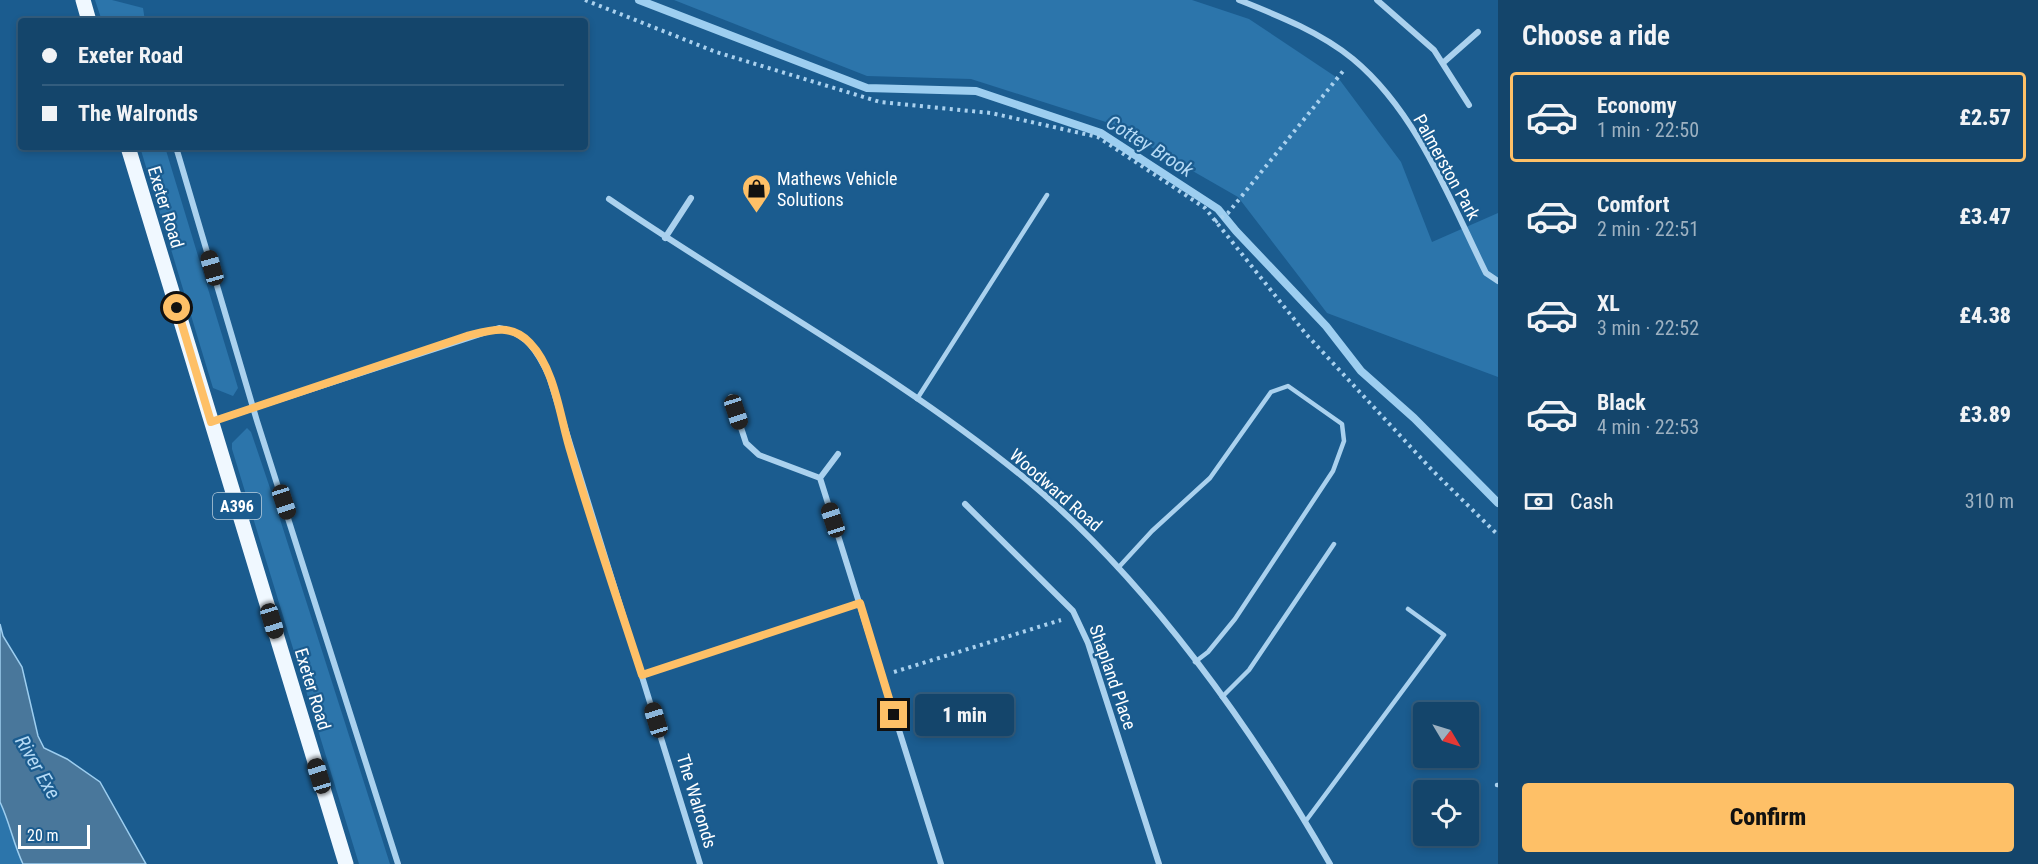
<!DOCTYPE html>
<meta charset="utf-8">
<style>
body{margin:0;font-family:"Roboto Condensed",sans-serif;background:#214f73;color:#f1f3f6;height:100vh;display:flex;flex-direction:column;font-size:22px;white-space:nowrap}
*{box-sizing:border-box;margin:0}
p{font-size:20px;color:#9db1c1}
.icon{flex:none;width:33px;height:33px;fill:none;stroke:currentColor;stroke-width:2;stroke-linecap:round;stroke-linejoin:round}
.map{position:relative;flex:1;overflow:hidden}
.drawer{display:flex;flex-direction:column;background:#14456b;width:540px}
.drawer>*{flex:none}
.hud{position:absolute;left:18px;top:18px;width:570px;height:132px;border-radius:6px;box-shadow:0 3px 9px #0003,0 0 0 2px #335d7e;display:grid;align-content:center;height:132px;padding:0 24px;background:#14456b}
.needle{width:39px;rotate:128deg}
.tools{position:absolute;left:1413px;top:702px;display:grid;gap:12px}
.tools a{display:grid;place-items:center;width:66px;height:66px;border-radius:6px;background:#14456b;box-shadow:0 3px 9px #0003,0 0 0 2px #335d7e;font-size:30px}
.scale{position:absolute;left:18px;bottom:15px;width:72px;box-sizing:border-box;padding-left:6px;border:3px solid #fff;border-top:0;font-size:16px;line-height:21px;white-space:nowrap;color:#fff;-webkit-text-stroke:4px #1b5c8f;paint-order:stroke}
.end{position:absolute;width:27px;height:27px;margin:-14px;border:8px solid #fec067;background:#111;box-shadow:0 0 0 3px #111}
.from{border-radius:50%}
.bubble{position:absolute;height:42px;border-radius:6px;background:#14456b;box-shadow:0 3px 9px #0003,0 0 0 2px #335d7e;font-size:20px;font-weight:800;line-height:42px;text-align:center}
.car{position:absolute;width:18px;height:36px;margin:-18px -9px;border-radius:8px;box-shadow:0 0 4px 2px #0007;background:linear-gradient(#222 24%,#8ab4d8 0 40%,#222 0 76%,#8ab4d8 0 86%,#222 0)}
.hud b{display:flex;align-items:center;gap:21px;height:57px;font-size:22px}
.hud b+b{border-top:2px solid #335d7e}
.hud i{width:15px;height:15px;background:#f1f3f6}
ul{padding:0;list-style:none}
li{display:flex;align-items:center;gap:18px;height:90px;margin:0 12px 9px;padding:0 12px;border:3px solid transparent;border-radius:6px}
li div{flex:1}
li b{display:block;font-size:22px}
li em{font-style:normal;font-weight:800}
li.active{border-color:#fec067}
li>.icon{width:54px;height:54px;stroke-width:1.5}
h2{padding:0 24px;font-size:27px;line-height:72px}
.pay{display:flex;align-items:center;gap:15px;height:66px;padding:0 24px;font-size:22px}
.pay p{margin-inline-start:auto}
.cta{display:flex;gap:12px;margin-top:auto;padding:12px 24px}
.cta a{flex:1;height:69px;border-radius:6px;background:#fec067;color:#111;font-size:24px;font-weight:800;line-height:69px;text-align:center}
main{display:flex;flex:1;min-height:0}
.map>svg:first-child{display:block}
.green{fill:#2c75ab}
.water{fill:#49779b;stroke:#9dcef0;stroke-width:1.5}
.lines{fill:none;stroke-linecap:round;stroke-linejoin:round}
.stream{stroke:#9dcef0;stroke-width:8}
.path{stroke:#aad1ee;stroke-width:4;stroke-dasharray:3 4.5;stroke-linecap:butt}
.service{stroke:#aad1ee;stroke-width:4.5}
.minor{stroke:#aad1ee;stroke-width:6}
.primary{stroke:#f0f8ff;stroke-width:15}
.route{stroke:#fec067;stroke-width:8}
.labels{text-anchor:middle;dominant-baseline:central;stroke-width:4.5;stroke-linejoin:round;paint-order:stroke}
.shield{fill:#1b5c8f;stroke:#bbcedd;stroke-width:1.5}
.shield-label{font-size:16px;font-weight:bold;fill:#fff}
.street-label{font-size:18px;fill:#fff;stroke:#1b5c8f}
.poi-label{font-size:18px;fill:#fff;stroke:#1b5c8f;text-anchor:start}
.water-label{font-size:20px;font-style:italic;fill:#b5daf5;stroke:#1b5c8f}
</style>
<main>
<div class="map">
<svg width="1498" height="864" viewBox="0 0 1498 864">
<rect width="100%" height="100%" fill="#1b5c8f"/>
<path class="green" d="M 95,0 L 112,0 L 143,8 L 145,21 L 102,21 Z
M 674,0 L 1192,0 L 1249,19 L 1339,79 L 1401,162 L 1432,242 L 1498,213 L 1498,377 L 1327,313 L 1238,197 L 1109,123 L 971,79 L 867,76 Z
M 140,147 L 165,147 L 229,358 L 238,388 L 233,396 L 213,388 Z
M 247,428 L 251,432 L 271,491 L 390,864 L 359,864 L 232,449 L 232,443 Z
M 0,802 C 10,823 13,843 23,864 L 0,864 Z"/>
<path class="water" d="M 0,624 L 3,636 L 22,667 L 38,736 L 44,748 L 67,759 L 100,782 L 146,864 L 23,864 C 13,843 10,823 0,802 Z"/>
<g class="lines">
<path class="stream" d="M 639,0 L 867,88 L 976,91 L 1101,133 L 1218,209 L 1236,231 L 1326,326 L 1361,371 L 1414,418 L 1498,503"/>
<path class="path" d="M 585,0 L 716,52 L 880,102 L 991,113 L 1098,137 L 1205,208 L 1306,334 L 1433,471 L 1498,535
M 1215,222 L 1228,213 L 1344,70
M 894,672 L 1061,620"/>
<path class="service" d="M 917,399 L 1047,195
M 1118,568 L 1152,531 L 1210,478 L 1271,392 L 1288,386 L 1342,424 L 1344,441 L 1333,471 L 1235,619 L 1208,652 L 1195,662
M 642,675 L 860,603
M 1222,697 L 1249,670 L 1334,544
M 1497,785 L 1498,785
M 1305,822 L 1444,635 L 1408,609"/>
<path class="minor" d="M 1239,0 C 1279,16 1320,32 1353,59 C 1417,112 1450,200 1486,273 L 1498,281
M 1377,0 L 1434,50 L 1469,105
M 1444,62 L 1478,32
M 176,147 L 257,421 L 398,864
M 609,199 C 746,293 900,375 1028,481 C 1149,582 1252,728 1330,864
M 665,238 L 691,198
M 731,397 L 746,443 L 759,455 L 820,478 L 941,864
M 211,422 L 499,328 C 527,333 538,352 549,376 L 700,864
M 820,478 L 838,454
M 965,504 L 1073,611 L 1088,643 L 1159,864"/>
<path class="primary" d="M 83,0 L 89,21
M 128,147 L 346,864"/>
</g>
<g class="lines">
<path class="route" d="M 177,308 L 211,422 L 467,336 C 491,330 511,323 530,343 C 556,370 560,419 571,453 C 593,528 618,601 642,675 L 860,603 L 894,715"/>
</g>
<defs>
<symbol id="shop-pin" viewBox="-11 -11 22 30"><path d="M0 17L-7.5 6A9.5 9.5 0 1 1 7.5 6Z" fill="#fec067" stroke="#1b5c8f"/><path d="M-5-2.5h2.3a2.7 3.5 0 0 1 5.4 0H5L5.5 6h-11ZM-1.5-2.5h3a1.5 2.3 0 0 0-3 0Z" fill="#111"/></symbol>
</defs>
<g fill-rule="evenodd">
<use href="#shop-pin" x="740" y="172" width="33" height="45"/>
</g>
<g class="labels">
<rect class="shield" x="213" y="493" width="48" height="26" rx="4.5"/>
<g class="shield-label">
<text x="237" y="506">A396</text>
</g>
<g class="street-label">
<text transform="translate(1447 167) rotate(61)">Palmerston Park</text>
<text transform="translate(166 207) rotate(73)">Exeter Road</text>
<text transform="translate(1056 490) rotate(41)">Woodward Road</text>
<text transform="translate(1113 677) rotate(71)">Shapland Place</text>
<text transform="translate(313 689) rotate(73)">Exeter Road</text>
<text transform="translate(697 801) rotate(73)">The Walronds</text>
</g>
<g class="poi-label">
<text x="777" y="178">Mathews Vehicle<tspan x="777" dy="21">Solutions</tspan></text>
</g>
<g class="water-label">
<text transform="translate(1150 146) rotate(32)">Cottey Brook</text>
<text transform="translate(38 767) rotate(60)">River Exe</text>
</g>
</g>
</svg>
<div class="tools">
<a><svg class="needle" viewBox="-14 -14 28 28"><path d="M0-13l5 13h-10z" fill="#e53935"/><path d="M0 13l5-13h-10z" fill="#9db1c1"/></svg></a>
<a><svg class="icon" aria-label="locate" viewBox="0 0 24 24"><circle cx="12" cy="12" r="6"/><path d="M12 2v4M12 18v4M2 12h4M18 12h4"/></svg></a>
</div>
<div class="scale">20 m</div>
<i class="end from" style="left:177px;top:308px"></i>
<i class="end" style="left:894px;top:715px"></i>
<div class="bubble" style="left:915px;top:694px;width:99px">1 min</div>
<i class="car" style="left:212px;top:268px;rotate:344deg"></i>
<i class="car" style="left:736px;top:412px;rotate:162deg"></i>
<i class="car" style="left:284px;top:502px;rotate:162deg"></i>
<i class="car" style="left:833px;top:520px;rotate:342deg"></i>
<i class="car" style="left:272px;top:621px;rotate:163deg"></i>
<i class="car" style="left:656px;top:720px;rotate:343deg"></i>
<i class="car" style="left:319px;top:776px;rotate:343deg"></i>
<div class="hud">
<b><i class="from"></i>Exeter Road</b>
<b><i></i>The Walronds</b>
</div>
</div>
<section class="drawer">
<h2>Choose a ride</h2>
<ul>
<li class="active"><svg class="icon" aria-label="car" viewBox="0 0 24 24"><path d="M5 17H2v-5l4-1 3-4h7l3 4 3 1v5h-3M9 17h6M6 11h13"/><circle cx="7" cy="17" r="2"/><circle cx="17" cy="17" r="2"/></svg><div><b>Economy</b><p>1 min · 22:50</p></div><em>£2.57</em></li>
<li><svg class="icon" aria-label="car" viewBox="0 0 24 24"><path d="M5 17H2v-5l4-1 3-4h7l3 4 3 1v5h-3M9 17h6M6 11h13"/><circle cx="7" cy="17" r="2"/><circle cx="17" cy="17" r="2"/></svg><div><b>Comfort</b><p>2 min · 22:51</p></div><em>£3.47</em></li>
<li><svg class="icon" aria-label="car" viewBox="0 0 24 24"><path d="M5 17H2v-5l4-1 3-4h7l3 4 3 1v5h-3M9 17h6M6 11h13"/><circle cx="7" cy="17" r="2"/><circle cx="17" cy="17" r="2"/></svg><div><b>XL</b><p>3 min · 22:52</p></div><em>£4.38</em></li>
<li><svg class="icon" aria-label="car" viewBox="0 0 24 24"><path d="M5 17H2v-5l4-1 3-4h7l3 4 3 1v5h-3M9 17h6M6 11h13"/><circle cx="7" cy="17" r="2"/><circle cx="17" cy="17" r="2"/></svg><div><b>Black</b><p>4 min · 22:53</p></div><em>£3.89</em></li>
</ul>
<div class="pay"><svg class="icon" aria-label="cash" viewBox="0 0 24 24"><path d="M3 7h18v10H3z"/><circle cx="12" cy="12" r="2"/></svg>Cash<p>310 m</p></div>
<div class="cta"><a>Confirm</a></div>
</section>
</main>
